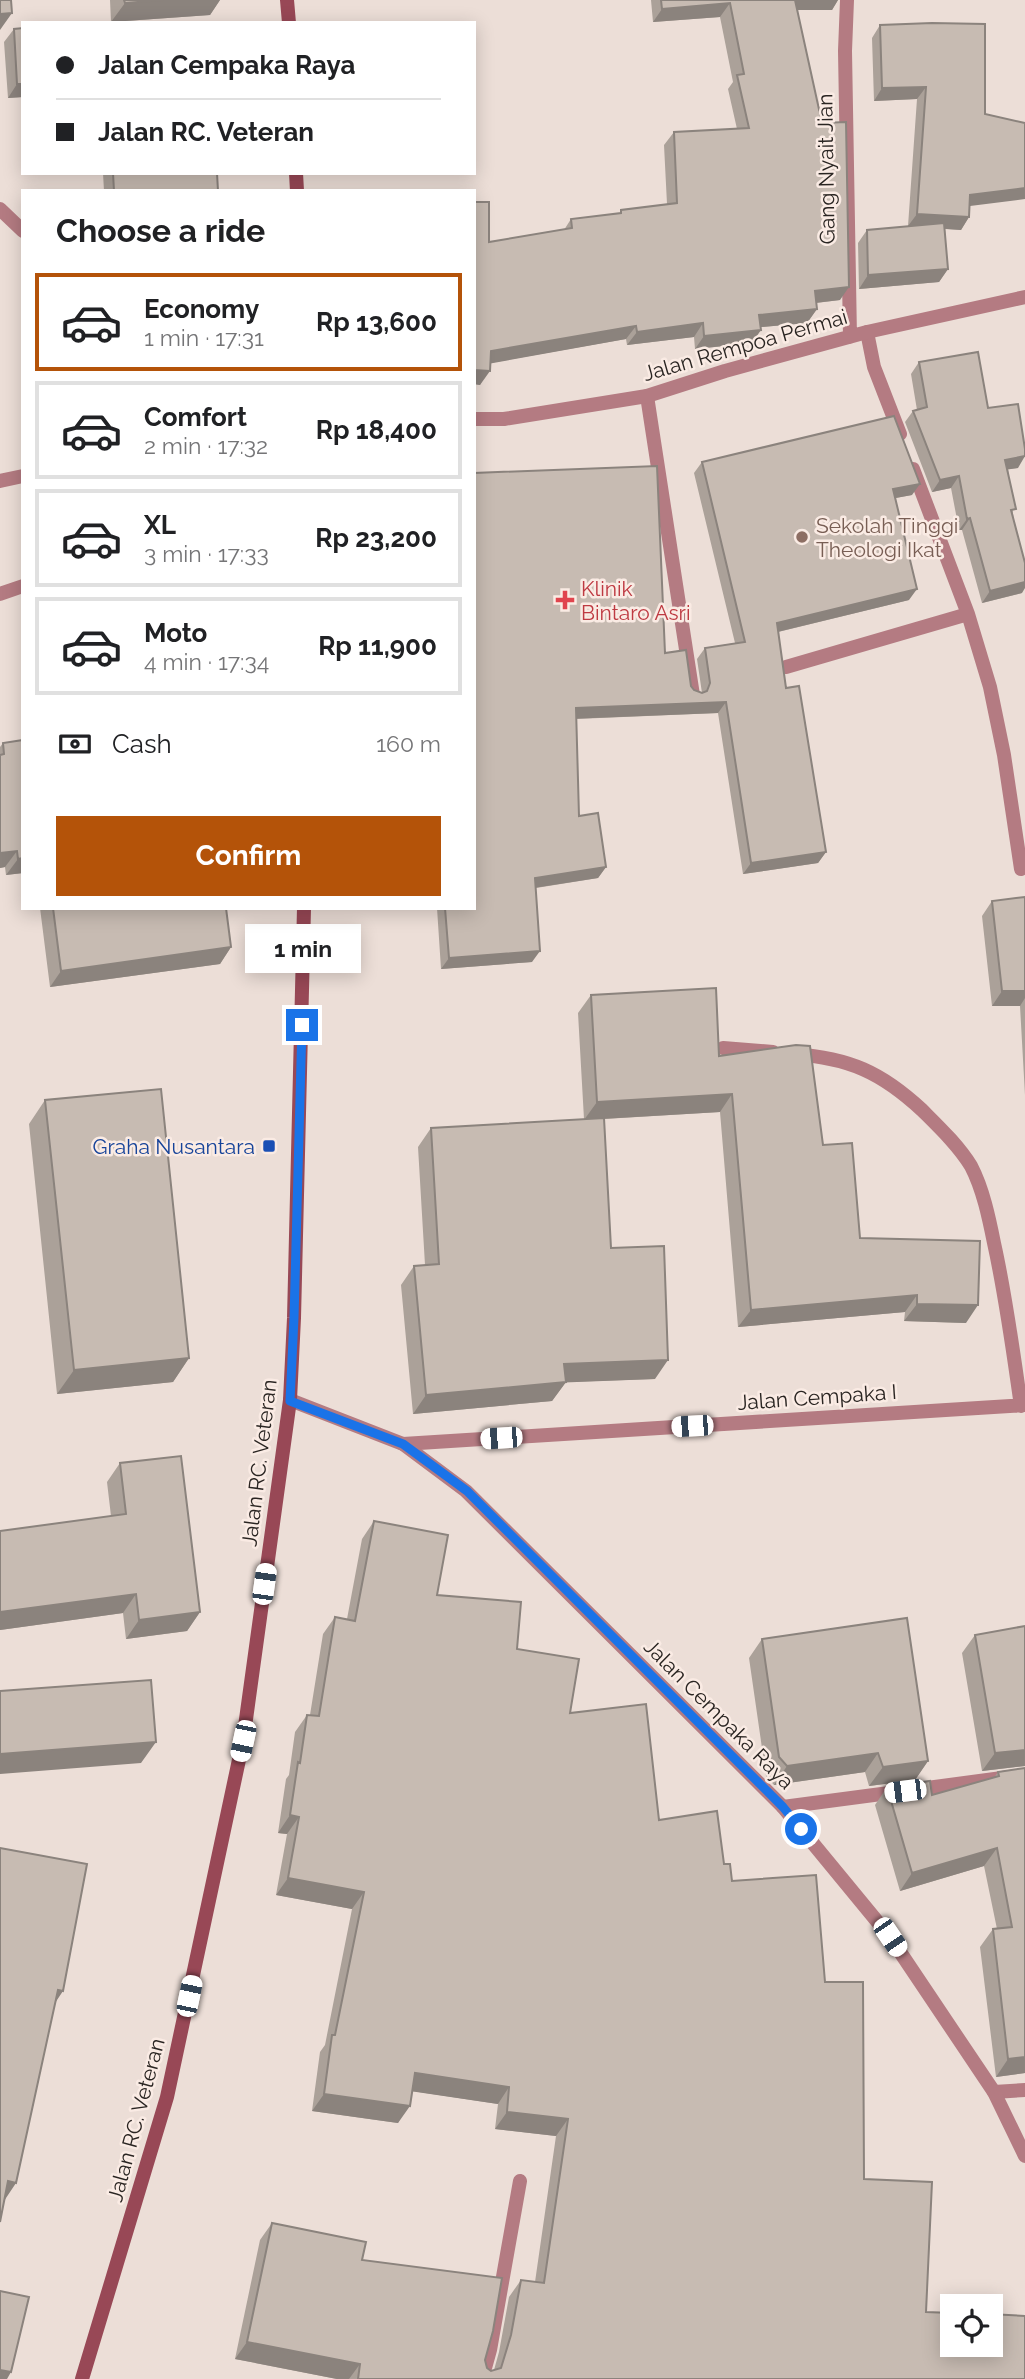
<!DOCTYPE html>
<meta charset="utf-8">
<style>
body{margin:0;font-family:Raleway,sans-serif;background:#f6f6f6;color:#202124;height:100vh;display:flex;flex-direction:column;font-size:26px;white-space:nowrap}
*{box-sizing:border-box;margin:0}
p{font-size:23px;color:#757577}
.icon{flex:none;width:38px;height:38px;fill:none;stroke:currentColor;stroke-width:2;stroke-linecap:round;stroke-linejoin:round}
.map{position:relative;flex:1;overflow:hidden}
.drawer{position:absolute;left:21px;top:189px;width:455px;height:721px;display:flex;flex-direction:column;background:#fff;border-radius:0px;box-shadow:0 4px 18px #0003}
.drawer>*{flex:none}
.banner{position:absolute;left:21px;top:21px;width:455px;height:154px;border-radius:0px;box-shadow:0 4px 18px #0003;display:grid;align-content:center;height:154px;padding:0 35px;background:#fff}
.buttons{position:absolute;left:940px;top:2294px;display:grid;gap:14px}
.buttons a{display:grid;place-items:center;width:63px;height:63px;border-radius:0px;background:#fff;box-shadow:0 4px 18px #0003;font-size:35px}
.end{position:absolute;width:32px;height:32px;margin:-16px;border:9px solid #1a73e8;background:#fff;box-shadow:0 0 0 4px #fff}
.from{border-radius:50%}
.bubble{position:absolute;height:49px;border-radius:0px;background:#fff;box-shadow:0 4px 18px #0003;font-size:23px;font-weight:700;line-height:49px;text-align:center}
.car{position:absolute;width:21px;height:42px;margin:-21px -10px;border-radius:9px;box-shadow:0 0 5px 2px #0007;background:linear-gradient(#fff 24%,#345 0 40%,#fff 0 76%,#345 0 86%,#fff 0)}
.banner b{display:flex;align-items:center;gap:24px;height:66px;font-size:26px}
.banner b+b{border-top:2px solid #e0e0e0}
.banner i{width:18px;height:18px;background:#202124}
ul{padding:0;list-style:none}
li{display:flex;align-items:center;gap:21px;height:98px;margin:0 14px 10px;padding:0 21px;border:4px solid #e0e0e0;border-radius:0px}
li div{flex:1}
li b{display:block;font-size:26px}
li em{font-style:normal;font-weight:700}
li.current{border-color:#b45309}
li>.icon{width:63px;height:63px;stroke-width:1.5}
h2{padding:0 35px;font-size:32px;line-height:84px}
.pay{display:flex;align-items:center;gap:18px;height:77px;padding:0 35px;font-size:26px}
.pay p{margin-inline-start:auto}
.cta{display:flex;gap:14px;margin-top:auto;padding:14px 35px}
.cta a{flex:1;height:80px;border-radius:0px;background:#b45309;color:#fff;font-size:28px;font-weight:700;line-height:80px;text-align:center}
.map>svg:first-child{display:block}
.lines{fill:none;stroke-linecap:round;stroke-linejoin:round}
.service{stroke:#b47b82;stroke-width:14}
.minor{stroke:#b47b82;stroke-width:14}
.tertiary{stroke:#b47b82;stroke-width:14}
.secondary{stroke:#984856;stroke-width:14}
.wall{fill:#aba199}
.shaded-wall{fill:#8b837d}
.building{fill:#c7bbb2;stroke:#8b837d;stroke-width:2}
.route{stroke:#1a73e8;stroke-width:9}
.education-dot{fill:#8d6e63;stroke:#faebe4;stroke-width:2.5}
.health-dot{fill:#e0444e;stroke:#faebe4;stroke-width:2.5}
.transit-dot{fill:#1a4fb4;stroke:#faebe4;stroke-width:2.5}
.labels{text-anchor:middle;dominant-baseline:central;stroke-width:5;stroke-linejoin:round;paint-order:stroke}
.street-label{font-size:21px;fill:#2a2522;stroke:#faebe4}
.education-label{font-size:21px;fill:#785e54;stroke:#faebe4;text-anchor:start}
.health-label{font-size:21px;fill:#be3a42;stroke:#faebe4;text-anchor:start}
.transit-label{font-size:21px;fill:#164399;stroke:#faebe4;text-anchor:end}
</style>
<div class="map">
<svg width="1025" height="2379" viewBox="0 0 1025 2379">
<rect width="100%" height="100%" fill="#ecded7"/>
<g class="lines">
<path class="service" d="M 0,209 L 23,231
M 867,332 L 874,367 L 900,434
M 647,396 L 693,695
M 0,594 L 23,586
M 968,614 L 990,687 L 1004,755 L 1021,869
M 786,667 L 968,614 L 913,469"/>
<path class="minor" d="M 847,0 L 845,51 L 850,337
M 474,419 L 504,419 L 647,396 L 725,371 L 867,332 L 1025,297
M 0,481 L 23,476
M 723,1048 L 773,1052
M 794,1054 C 849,1058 881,1072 922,1110 C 939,1127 958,1145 971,1166 C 983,1189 989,1218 994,1243 C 1006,1297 1013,1351 1021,1406
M 403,1444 L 1025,1405
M 783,1807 L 1025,1775
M 994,2092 L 1025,2090
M 482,2379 L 490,2350 L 520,2181"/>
<path class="tertiary" d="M 290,1400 L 403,1444 L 466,1491 L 783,1807 L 890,1937 L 994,2092 L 1025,2156"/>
<path class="secondary" d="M 287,0 L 289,23
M 296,173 L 297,191
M 82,2379 L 167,2097 L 243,1741 L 290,1400 L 294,1318 L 304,908"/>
</g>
<path class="wall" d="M 110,0 L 220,0 L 210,15 L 111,22 Z
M 651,0 L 838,0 L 832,10 L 797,10 L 840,300 L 816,303 L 817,309 L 807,323 L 761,327 L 752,343 L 695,349 L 694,337 L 627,345 L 626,339 L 490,363 L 480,385 L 474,384 L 474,202 L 489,242 L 564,230 L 571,219 L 619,214 L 621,210 L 667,204 L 664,145 L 674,132 L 737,129 L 728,89 L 733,82 L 720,17 L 653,22 Z
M 932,23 L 970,206 L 969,217 L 961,230 L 945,229 L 948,269 L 939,282 L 859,289 L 858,243 L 867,230 L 908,226 L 917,99 L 874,101 L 872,38 L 880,25 Z
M 23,28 L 23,97 L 8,98 L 4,42 L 14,29 Z
M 103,173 L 217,173 L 218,191 L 104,191 Z
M 919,362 L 988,408 L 1018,468 L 1008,469 L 1022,593 L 982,603 L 962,530 L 959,530 L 951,488 L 932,492 L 905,422 L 913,411 L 917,410 L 911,374 Z
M 702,462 L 912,495 L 895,498 L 909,600 L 778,632 L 786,688 L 826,852 L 818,863 L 743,874 L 718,713 L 576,719 L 579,816 L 606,867 L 598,878 L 536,888 L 532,962 L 441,969 L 437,908 L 474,908 L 474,473 L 665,653 L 694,690 L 702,693 L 697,659 L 705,648 L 735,643 L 694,473 Z
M 23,740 L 23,873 L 6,875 L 5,867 L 0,868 L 0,747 L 3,743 Z
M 1025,897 L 1025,1095 L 1020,1006 L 992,1006 L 982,916 L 992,901 Z
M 40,908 L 226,908 L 231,947 L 220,964 L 50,987 Z
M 591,995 L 719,1056 L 823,1145 L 860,1238 L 966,1323 L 904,1321 L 905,1312 L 738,1327 L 720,1112 L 604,1119 L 611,1248 L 655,1379 L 566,1382 L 552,1401 L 413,1414 L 401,1285 L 414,1266 L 425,1265 L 418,1147 L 431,1128 L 584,1119 L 578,1013 Z
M 45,1100 L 189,1358 L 173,1382 L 57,1394 L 29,1124 Z
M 120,1463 L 200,1612 L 187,1631 L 126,1639 L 123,1613 L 0,1630 L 0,1531 L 111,1516 L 107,1482 Z
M 374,1521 L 437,1595 L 517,1649 L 659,1820 L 724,1864 L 732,1881 L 825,1982 L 864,2179 L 926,2312 L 1025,2379 L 337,2379 L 235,2359 L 260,2240 L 272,2223 L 362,2260 L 485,2360 L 487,2368 L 491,2371 L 494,2370 L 499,2352 L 509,2297 L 521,2280 L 535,2282 L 556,2136 L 495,2129 L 498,2104 L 412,2091 L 398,2123 L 312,2111 L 320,2052 L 325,2045 L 352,1909 L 276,1895 L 287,1834 L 278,1833 L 286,1779 L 289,1775 L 295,1732 L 307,1715 L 310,1715 L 323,1634 L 335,1617 L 347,1619 L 362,1539 Z
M 1025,1626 L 1025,1766 L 982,1771 L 962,1653 L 975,1635 Z
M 762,1639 L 928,1761 L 915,1780 L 869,1786 L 865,1772 L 774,1785 L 766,1776 L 749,1658 Z
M 1025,1768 L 1025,2073 L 996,2077 L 980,1947 L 993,1929 L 997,1929 L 984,1866 L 900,1891 L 875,1805 L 887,1787 L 932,1795 L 994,1778 L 998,1772 Z"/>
<path class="shaded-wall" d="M 163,0 L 220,0 L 210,15 L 111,22 L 125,3 Z
M 792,0 L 838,0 L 832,10 L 785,10 Z
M 730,3 L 720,17 L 653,22 L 662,9 Z
M 12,13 L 0,30 L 0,14 Z
M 17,84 L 23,84 L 23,97 L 8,98 Z
M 926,87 L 917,99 L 874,101 L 882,88 Z
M 1025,188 L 1025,199 L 962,207 L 970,195 Z
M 917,214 L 969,217 L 961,230 L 908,226 Z
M 948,269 L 939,282 L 859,289 L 868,275 Z
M 849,287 L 840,300 L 806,304 L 815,291 Z
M 817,309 L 807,323 L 750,328 L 759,315 Z
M 703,323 L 694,337 L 627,345 L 637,332 Z
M 636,326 L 626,339 L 482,365 L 491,351 Z
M 761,330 L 752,343 L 695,349 L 704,336 Z
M 474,370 L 490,371 L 480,385 L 474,384 Z
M 1025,456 L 1018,468 L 997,471 L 1005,460 Z
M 959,476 L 951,488 L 932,492 L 940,480 Z
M 920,484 L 912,495 L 885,500 L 893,489 Z
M 970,518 L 962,530 L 959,530 L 967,519 Z
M 1025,582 L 1025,588 L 1022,593 L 982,603 L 990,591 Z
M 917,589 L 909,600 L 769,634 L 777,623 Z
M 726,702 L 718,713 L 568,719 L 576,708 Z
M 17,851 L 5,867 L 0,868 L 0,853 Z
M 826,852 L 818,863 L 743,874 L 751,863 Z
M 23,858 L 23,873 L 6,875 L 18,859 Z
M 606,867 L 598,878 L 527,889 L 535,878 Z
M 231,947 L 220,964 L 50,987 L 61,971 Z
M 540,951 L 532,962 L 441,969 L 449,958 Z
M 1002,991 L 1025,991 L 1025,998 L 1020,1006 L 992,1006 Z
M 732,1094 L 720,1112 L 584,1120 L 597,1102 Z
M 917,1295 L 905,1312 L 738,1327 L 751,1310 Z
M 917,1304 L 978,1305 L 966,1323 L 904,1321 Z
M 189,1358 L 173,1382 L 57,1394 L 74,1370 Z
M 668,1360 L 655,1379 L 551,1383 L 564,1364 Z
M 566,1382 L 552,1401 L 413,1414 L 426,1395 Z
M 136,1594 L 123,1613 L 0,1630 L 0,1612 Z
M 200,1612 L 187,1631 L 126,1639 L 139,1620 Z
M 156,1742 L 141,1763 L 0,1774 L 0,1754 Z
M 1025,1750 L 1025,1766 L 982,1771 L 995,1753 Z
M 878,1753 L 865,1772 L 774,1785 L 787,1766 Z
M 928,1761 L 915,1780 L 869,1786 L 883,1767 Z
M 290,1815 L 299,1817 L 287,1834 L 278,1833 Z
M 997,1848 L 984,1866 L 900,1891 L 912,1873 Z
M 288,1878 L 364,1892 L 352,1909 L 276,1895 Z
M 58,1990 L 63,1991 L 49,2012 Z
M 1025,2057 L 1025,2073 L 996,2077 L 1008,2059 Z
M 415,2073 L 509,2087 L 498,2104 L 403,2090 Z
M 324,2094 L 410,2106 L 398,2123 L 312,2111 Z
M 507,2112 L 568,2119 L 556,2136 L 495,2129 Z
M 8,2181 L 16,2183 L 2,2204 Z
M 247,2342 L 360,2364 L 349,2379 L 337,2379 L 235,2359 Z
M 0,2370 L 11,2372 L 7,2379 L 0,2379 Z"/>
<path class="building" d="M 0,0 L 11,0 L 12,13 L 0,14 Z
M 124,0 L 163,0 L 125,3 Z
M 661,0 L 795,0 L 822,123 L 846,122 L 849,287 L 815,291 L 817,309 L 759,315 L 761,330 L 704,336 L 703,323 L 637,332 L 636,326 L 491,351 L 490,371 L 474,370 L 474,202 L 489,202 L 489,242 L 572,228 L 571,219 L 621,213 L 621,210 L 677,203 L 674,132 L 749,128 L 737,75 L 744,74 L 730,3 L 662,9 Z
M 932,23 L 985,24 L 985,114 L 1025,123 L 1025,188 L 970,195 L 969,217 L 917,214 L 926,87 L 882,88 L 880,25 Z
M 23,28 L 23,84 L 17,84 L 14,29 Z
M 113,173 L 217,173 L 218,191 L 114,191 Z
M 944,223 L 948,269 L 868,275 L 867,230 Z
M 978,352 L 988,408 L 1018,404 L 1025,449 L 1025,456 L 1005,460 L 1016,509 L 1011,510 L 1025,563 L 1025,582 L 990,591 L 970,518 L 967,519 L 959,476 L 940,480 L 913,411 L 927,407 L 919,362 Z
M 894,416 L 920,484 L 893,489 L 917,589 L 777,623 L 786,688 L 799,686 L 826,852 L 751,863 L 726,702 L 576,708 L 579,816 L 598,813 L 606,867 L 535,878 L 540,951 L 449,958 L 445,908 L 474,908 L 474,473 L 657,466 L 665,653 L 686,650 L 691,686 L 694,690 L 702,693 L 707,691 L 710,683 L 705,648 L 745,642 L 702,462 Z
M 23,740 L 23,858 L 18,859 L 17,851 L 0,853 L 0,755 L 4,754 L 3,743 Z
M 1025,897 L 1025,991 L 1002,991 L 992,901 Z
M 53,908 L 226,908 L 231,947 L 61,971 Z
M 716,988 L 719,1056 L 796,1045 L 810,1046 L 823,1145 L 852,1143 L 860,1238 L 980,1241 L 978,1305 L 917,1304 L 917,1295 L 751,1310 L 732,1094 L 597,1102 L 591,995 Z
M 161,1089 L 189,1358 L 74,1370 L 45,1100 Z
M 604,1118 L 611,1248 L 664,1246 L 668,1360 L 564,1364 L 566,1382 L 426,1395 L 414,1266 L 439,1264 L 431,1128 Z
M 181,1456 L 200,1612 L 139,1620 L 136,1594 L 0,1612 L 0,1531 L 126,1514 L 120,1463 Z
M 374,1521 L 448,1535 L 437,1595 L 521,1602 L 517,1649 L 579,1659 L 570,1713 L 646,1704 L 659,1820 L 717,1811 L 724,1864 L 730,1864 L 732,1881 L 816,1875 L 825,1982 L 863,1982 L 864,2179 L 932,2182 L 926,2312 L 952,2313 L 952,2345 L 990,2345 L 990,2314 L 1025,2316 L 1025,2379 L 358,2379 L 360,2364 L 247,2342 L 272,2223 L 366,2242 L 362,2260 L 502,2278 L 493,2331 L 485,2360 L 487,2368 L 491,2371 L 501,2368 L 511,2335 L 521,2280 L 544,2283 L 568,2119 L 507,2112 L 509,2087 L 415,2073 L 410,2106 L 324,2094 L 332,2035 L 335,2035 L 364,1892 L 288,1878 L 299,1817 L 290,1815 L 298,1762 L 300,1763 L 307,1715 L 319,1716 L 335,1617 L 355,1621 Z
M 907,1618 L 928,1761 L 883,1767 L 878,1753 L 787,1766 L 779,1757 L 762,1639 Z
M 1025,1626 L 1025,1750 L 995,1753 L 975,1635 Z
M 151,1680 L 156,1742 L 0,1754 L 0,1691 Z
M 1025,1768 L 1025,2057 L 1008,2059 L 993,1929 L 1012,1927 L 997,1848 L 912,1873 L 887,1787 L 930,1781 L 932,1795 L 999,1776 L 998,1772 Z
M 0,1848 L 87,1864 L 63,1991 L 58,1990 L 16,2183 L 8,2181 L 0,2222 Z
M 0,2291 L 29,2297 L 11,2372 L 0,2370 Z"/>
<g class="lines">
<path class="route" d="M 302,1025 L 294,1318 L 290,1401 L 403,1444 L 467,1491 L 783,1807 L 801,1829"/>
</g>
<circle class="education-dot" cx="802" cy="537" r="7"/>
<path class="health-dot" d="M561.5 589.5h7v7h7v7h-7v7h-7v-7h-7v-7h7z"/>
<rect class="transit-dot" x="262" y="1139" width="14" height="14" rx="3.5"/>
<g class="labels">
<g class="street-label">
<text transform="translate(826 169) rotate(-91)">Gang Nyait Jian</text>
<text transform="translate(745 345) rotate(-16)">Jalan Rempoa Permai</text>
<text transform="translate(817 1397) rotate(-4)">Jalan Cempaka I</text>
<text transform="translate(259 1463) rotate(-83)">Jalan RC. Veteran</text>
<text transform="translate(719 1714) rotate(45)">Jalan Cempaka Raya</text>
<text transform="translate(136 2120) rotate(-75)">Jalan RC. Veteran</text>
</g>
<g class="education-label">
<text x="816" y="525">Sekolah Tinggi<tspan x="816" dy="24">Theologi Ikat</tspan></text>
</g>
<g class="health-label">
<text x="581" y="588">Klinik<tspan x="581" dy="24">Bintaro Asri</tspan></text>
</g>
<g class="transit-label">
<text x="255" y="1146">Graha Nusantara</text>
</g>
</g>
</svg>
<div class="buttons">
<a><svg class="icon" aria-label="locate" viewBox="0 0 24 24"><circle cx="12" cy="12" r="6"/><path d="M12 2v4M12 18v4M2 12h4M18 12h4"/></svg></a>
</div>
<i class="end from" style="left:801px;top:1829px"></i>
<i class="end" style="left:302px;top:1025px"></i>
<div class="bubble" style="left:245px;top:924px;width:116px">1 min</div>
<i class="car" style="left:692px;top:1426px;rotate:267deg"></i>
<i class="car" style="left:501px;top:1438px;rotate:266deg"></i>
<i class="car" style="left:264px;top:1584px;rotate:8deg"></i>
<i class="car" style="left:243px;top:1741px;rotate:192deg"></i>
<i class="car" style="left:905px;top:1791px;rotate:263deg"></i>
<i class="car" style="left:890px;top:1937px;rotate:146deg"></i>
<i class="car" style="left:189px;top:1996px;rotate:12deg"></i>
<div class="banner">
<b><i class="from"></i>Jalan Cempaka Raya</b>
<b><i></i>Jalan RC. Veteran</b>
</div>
<section class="drawer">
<h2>Choose a ride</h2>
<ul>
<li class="current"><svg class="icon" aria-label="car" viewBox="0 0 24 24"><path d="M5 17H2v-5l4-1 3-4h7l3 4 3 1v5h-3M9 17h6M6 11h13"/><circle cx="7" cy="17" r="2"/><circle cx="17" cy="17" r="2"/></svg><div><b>Economy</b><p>1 min · 17:31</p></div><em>Rp 13,600</em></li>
<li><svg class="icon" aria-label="car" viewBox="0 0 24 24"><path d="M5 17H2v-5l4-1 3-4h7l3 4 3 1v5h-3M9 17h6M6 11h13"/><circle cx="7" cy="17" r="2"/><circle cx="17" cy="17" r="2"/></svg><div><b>Comfort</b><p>2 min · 17:32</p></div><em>Rp 18,400</em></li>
<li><svg class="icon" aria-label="car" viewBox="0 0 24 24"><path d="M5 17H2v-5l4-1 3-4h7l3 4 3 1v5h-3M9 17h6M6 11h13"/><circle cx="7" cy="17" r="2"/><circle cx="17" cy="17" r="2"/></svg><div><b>XL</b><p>3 min · 17:33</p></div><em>Rp 23,200</em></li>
<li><svg class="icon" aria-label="car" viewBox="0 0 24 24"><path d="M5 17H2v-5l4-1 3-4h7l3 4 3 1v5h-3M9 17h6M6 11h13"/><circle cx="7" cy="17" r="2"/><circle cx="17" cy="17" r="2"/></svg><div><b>Moto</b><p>4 min · 17:34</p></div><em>Rp 11,900</em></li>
</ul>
<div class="pay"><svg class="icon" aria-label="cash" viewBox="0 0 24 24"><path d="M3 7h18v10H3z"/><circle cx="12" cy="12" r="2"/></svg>Cash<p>160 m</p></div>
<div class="cta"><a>Confirm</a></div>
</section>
</div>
